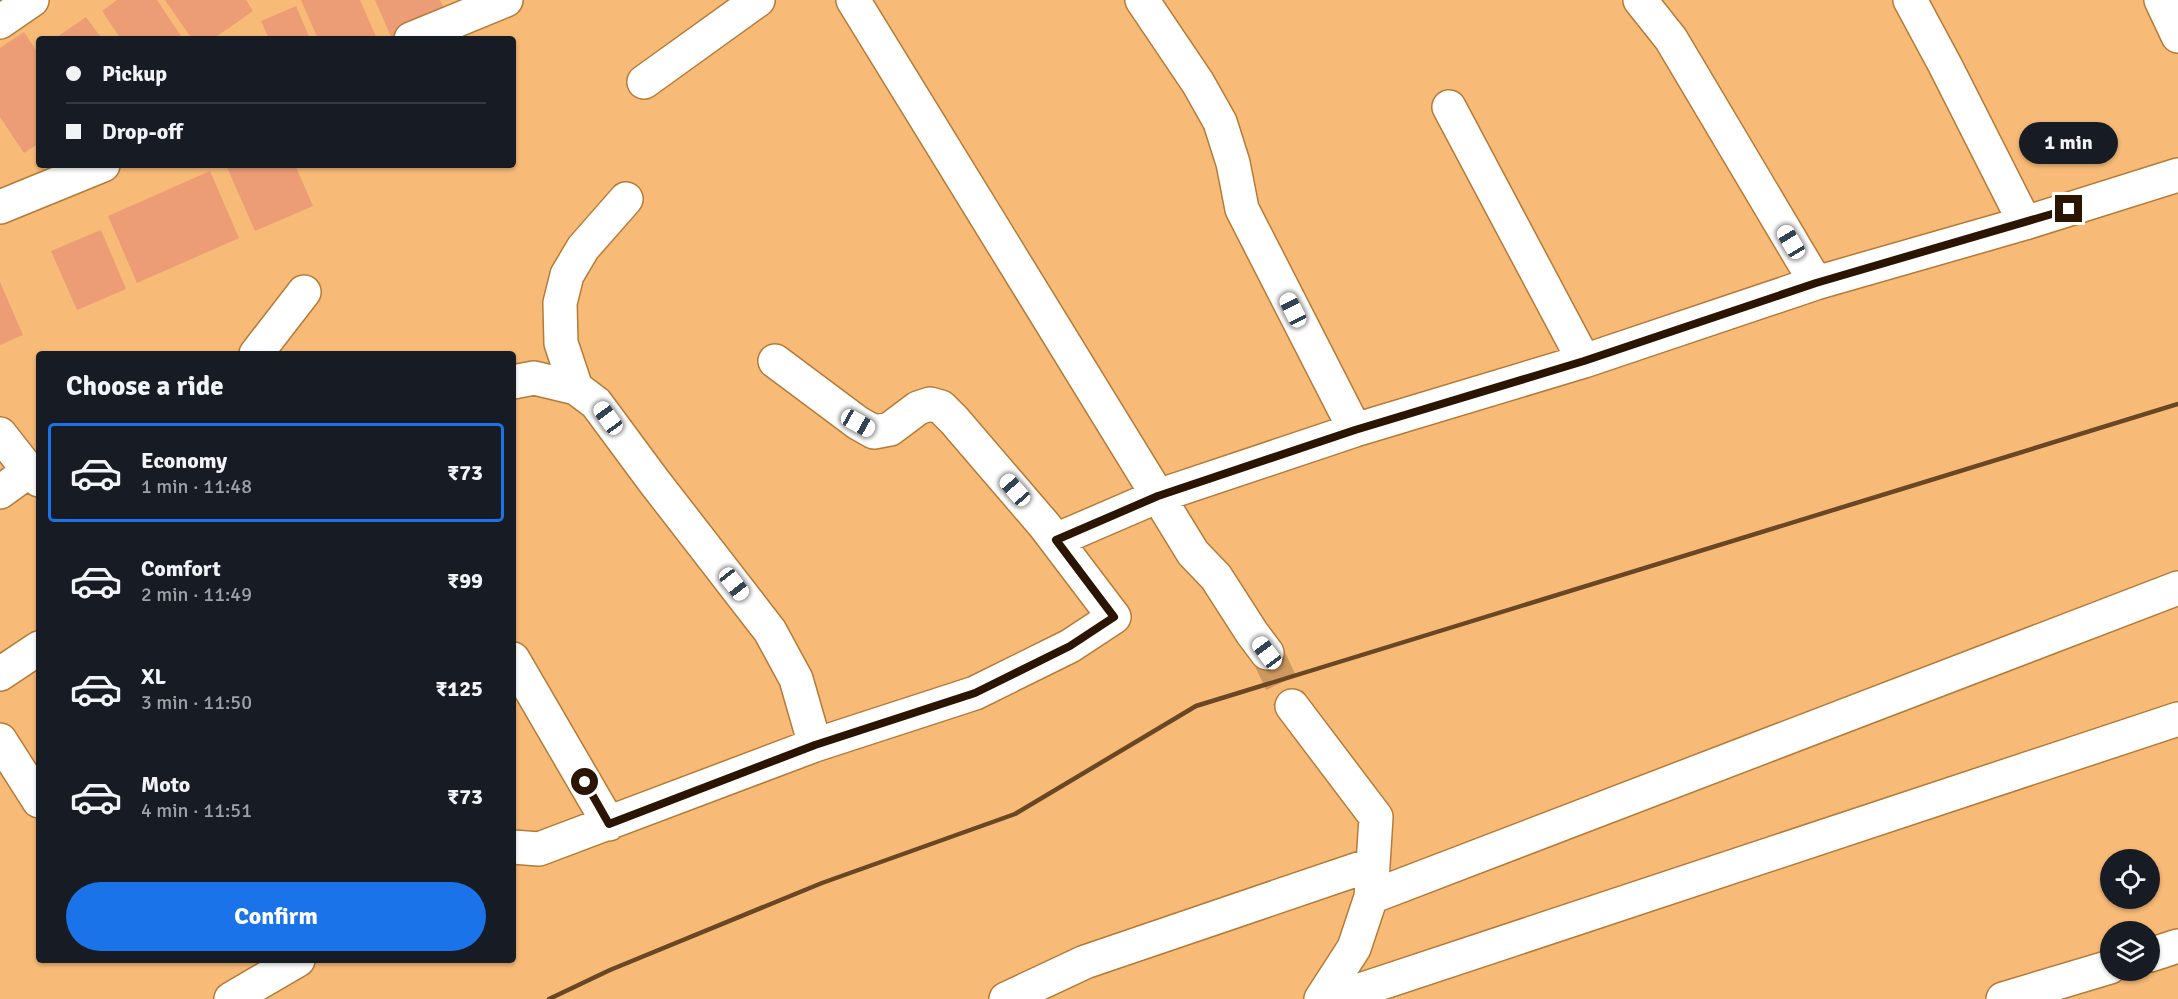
<!DOCTYPE html>
<meta charset="utf-8">
<style>
body{margin:0;font-family:Signika,sans-serif;background:#242831;color:#f1f3f6;height:100vh;display:flex;flex-direction:column;font-size:22px;white-space:nowrap}
*{box-sizing:border-box;margin:0}
p{font-size:20px;color:#9ea1a6}
.icon{flex:none;width:33px;height:33px;fill:none;stroke:currentColor;stroke-width:2;stroke-linecap:round;stroke-linejoin:round}
.map{position:relative;flex:1;overflow:hidden}
.sheet{position:absolute;left:36px;top:351px;width:480px;height:612px;display:flex;flex-direction:column;background:#171b24;border-radius:6px;box-shadow:0 2px 4px #0004}
.sheet>*{flex:none}
.top-card{position:absolute;left:36px;top:36px;width:480px;height:132px;border-radius:6px;box-shadow:0 2px 4px #0004;display:grid;align-content:center;height:132px;padding:0 30px;background:#171b24}
.controls{position:absolute;left:2100px;top:849px;display:grid;gap:12px}
.controls a{display:grid;place-items:center;width:60px;height:60px;border-radius:50%;background:#171b24;box-shadow:0 2px 4px #0004;font-size:30px}
.end{position:absolute;width:27px;height:27px;margin:-14px;border:8px solid #2c1500;background:#fff;box-shadow:0 0 0 3px #fff}
.from{border-radius:50%}
.bubble{position:absolute;height:42px;border-radius:21px;background:#171b24;box-shadow:0 2px 4px #0004;font-size:20px;font-weight:800;line-height:42px;text-align:center}
.car{position:absolute;width:18px;height:36px;margin:-18px -9px;border-radius:8px;box-shadow:0 0 4px 2px #0007;background:linear-gradient(#fff 24%,#345 0 40%,#fff 0 76%,#345 0 86%,#fff 0)}
.top-card b{display:flex;align-items:center;gap:21px;height:57px;font-size:22px}
.top-card b+b{border-top:2px solid #363941}
.top-card i{width:15px;height:15px;background:#f1f3f6}
ul{padding:0;list-style:none}
li{display:flex;align-items:center;gap:18px;height:99px;margin:0 12px 9px;padding:0 18px;border:3px solid transparent;border-radius:6px}
li div{flex:1}
li b{display:block;font-size:22px}
li em{font-style:normal;font-weight:800}
li.selected{border-color:#1a73e8}
li>.icon{width:54px;height:54px;stroke-width:1.5}
h2{padding:0 30px;font-size:27px;line-height:72px}
.button{display:flex;gap:12px;margin-top:auto;padding:12px 30px}
.button a{flex:1;height:69px;border-radius:36px;background:#1a73e8;color:#fff;font-size:24px;font-weight:800;line-height:69px;text-align:center}
.map>svg:first-child{display:block}
.building{fill:#ec9d75}
.lines{fill:none;stroke-linecap:round;stroke-linejoin:round}
.minor-tunnel{stroke:#ce995f;stroke-width:33;stroke-dasharray:33 16;stroke-linecap:butt}
.minor-casing{stroke:#b47b38;stroke-width:36}
.minor{stroke:#fff;stroke-width:33}
.rail{stroke:#6a4724;stroke-width:4.5}
.route{stroke:#2c1500;stroke-width:8}
</style>
<div class="map">
<svg width="2178" height="999" viewBox="0 0 2178 999">
<rect width="100%" height="100%" fill="#f7ba77"/>
<path class="building" d="M 117,0 L 157,0 L 183,39 L 121,39 L 102,11 Z
M 165,0 L 246,0 L 253,11 L 213,39 L 192,39 Z
M 301,0 L 360,0 L 377,39 L 318,39 Z
M 375,0 L 440,0 L 448,18 L 401,39 L 392,39 Z
M 296,6 L 310,39 L 269,39 L 261,21 Z
M 86,17 L 102,39 L 54,39 Z
M 24,32 L 39,55 L 39,143 L 24,153 L 0,117 L 0,48 Z
M 226,165 L 295,165 L 313,206 L 255,231 Z
M 210,171 L 239,238 L 137,283 L 108,216 Z
M 101,230 L 126,289 L 77,310 L 51,251 Z
M 0,282 L 23,335 L 0,345 Z"/>
<g class="lines">
<path class="minor-tunnel" d="M 1267,653 L 1292,706"/>
<defs>
<path id="minor" d="M 853,0 L 1193,553 L 1216,577 L 1252,633 L 1267,653
M 1142,0 L 1198,83 L 1220,122 L 1233,163 L 1242,209 L 1355,430
M 1640,0 L 1671,39 L 1816,283
M 1910,0 L 1945,65 L 2025,223
M 2161,0 L 2178,36
M 0,22 L 32,0
M 411,39 L 506,0
M 644,82 L 758,0
M 1449,107 L 1584,361
M 0,207 L 103,165
M 256,354 L 304,292
M 513,382 L 534,378 L 576,388 L 596,403 L 653,480 L 770,631 L 796,679 L 815,745
M 576,388 L 561,343 L 560,303 L 567,275 L 583,248 L 626,199
M 0,434 L 29,471 L 39,480
M 0,492 L 29,471
M 1056,540 L 1158,496 L 1355,430 L 1584,361 L 1816,283 L 2025,223 L 2178,175
M 513,659 L 609,824
M 0,674 L 39,648
M 1292,706 L 1376,817 L 1371,897 L 1354,948 L 1321,999
M 0,740 L 39,801
M 513,847 L 539,849 L 815,745 L 975,693 L 1070,646 L 1114,617 L 1045,526 L 954,420 L 941,407 L 930,404 L 918,408 L 890,429 L 874,432 L 858,423 L 775,361
M 1371,897 L 2178,588
M 2150,955 L 2178,946
M 231,999 L 298,960
M 1006,999 L 1085,962 L 1373,864
M 1333,999 L 2178,719
M 2003,999 L 2110,967"/>
</defs>
<use href="#minor" class="minor-casing"/>
<use href="#minor" class="minor"/>
<path class="rail" d="M 549,999 L 610,970 L 822,883 L 1015,814 L 1196,706 L 2178,404"/>
</g>
<g class="lines">
<path class="route" d="M 585,782 L 609,824 L 815,745 L 975,693 L 1070,646 L 1114,617 L 1056,540 L 1158,496 L 1355,430 L 1584,361 L 1816,283 L 2069,209"/>
</g>
</svg>
<div class="controls">
<a><svg class="icon" aria-label="locate" viewBox="0 0 24 24"><circle cx="12" cy="12" r="6"/><path d="M12 2v4M12 18v4M2 12h4M18 12h4"/></svg></a>
<a><svg class="icon" aria-label="layers" viewBox="0 0 24 24"><path d="M12 4l9 5-9 5-9-5zM3 14l9 5 9-5"/></svg></a>
</div>
<i class="end from" style="left:585px;top:782px"></i>
<i class="end" style="left:2069px;top:209px"></i>
<div class="bubble" style="left:2019px;top:122px;width:99px">1 min</div>
<i class="car" style="left:1791px;top:242px;rotate:329deg"></i>
<i class="car" style="left:1293px;top:310px;rotate:333deg"></i>
<i class="car" style="left:608px;top:418px;rotate:324deg"></i>
<i class="car" style="left:858px;top:423px;rotate:119deg"></i>
<i class="car" style="left:1015px;top:490px;rotate:319deg"></i>
<i class="car" style="left:734px;top:584px;rotate:142deg"></i>
<i class="car" style="left:1267px;top:653px;rotate:323deg"></i>
<div class="top-card">
<b><i class="from"></i>Pickup</b>
<b><i></i>Drop-off</b>
</div>
<section class="sheet">
<h2>Choose a ride</h2>
<ul>
<li class="selected"><svg class="icon" aria-label="car" viewBox="0 0 24 24"><path d="M5 17H2v-5l4-1 3-4h7l3 4 3 1v5h-3M9 17h6M6 11h13"/><circle cx="7" cy="17" r="2"/><circle cx="17" cy="17" r="2"/></svg><div><b>Economy</b><p>1 min · 11:48</p></div><em>₹73</em></li>
<li><svg class="icon" aria-label="car" viewBox="0 0 24 24"><path d="M5 17H2v-5l4-1 3-4h7l3 4 3 1v5h-3M9 17h6M6 11h13"/><circle cx="7" cy="17" r="2"/><circle cx="17" cy="17" r="2"/></svg><div><b>Comfort</b><p>2 min · 11:49</p></div><em>₹99</em></li>
<li><svg class="icon" aria-label="car" viewBox="0 0 24 24"><path d="M5 17H2v-5l4-1 3-4h7l3 4 3 1v5h-3M9 17h6M6 11h13"/><circle cx="7" cy="17" r="2"/><circle cx="17" cy="17" r="2"/></svg><div><b>XL</b><p>3 min · 11:50</p></div><em>₹125</em></li>
<li><svg class="icon" aria-label="car" viewBox="0 0 24 24"><path d="M5 17H2v-5l4-1 3-4h7l3 4 3 1v5h-3M9 17h6M6 11h13"/><circle cx="7" cy="17" r="2"/><circle cx="17" cy="17" r="2"/></svg><div><b>Moto</b><p>4 min · 11:51</p></div><em>₹73</em></li>
</ul>
<div class="button"><a>Confirm</a></div>
</section>
</div>
